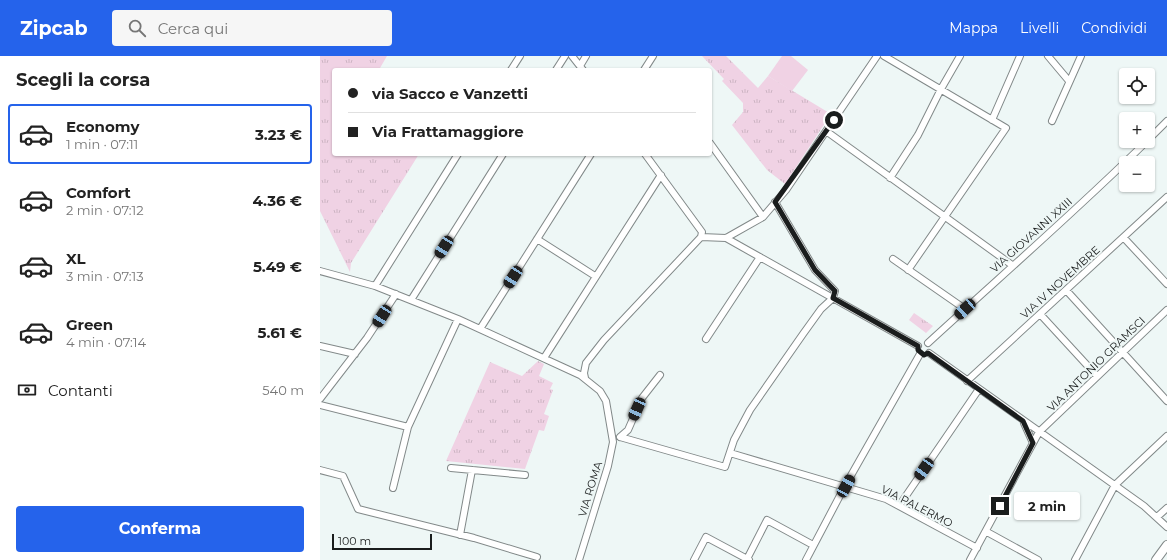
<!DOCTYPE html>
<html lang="it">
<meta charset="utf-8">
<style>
body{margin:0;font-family:Montserrat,sans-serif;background:#f6f6f6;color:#222;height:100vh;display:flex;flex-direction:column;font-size:15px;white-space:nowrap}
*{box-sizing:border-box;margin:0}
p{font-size:13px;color:#767676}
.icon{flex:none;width:22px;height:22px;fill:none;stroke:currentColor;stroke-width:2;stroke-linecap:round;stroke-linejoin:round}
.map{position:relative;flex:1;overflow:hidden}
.side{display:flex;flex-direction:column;background:#fff;width:320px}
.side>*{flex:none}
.hud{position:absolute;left:12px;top:12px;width:380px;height:88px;border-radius:4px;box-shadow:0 1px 3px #0004;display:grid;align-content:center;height:88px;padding:0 16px;background:#fff}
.buttons{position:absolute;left:799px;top:12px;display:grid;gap:8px}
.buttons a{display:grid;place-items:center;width:36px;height:36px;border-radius:4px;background:#fff;box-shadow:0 1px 3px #0004;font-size:20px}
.scale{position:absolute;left:12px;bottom:10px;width:100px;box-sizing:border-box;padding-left:4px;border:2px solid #1a1d1d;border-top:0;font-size:11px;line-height:14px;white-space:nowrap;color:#1a1d1d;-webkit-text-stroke:3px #eef7f6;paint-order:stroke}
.end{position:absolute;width:18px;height:18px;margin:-9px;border:5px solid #1a1d1d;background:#fff;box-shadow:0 0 0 2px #fff}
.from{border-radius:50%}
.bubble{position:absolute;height:28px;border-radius:4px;background:#fff;box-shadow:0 1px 3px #0004;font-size:13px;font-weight:700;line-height:28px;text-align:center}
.car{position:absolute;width:12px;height:24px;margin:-12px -6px;border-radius:5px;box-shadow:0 0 3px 1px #0007;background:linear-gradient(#222 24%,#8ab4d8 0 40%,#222 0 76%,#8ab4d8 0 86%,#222 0)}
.hud b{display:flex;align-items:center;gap:14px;height:38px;font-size:15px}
.hud b+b{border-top:1px solid #e0e0e0}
.hud i{width:10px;height:10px;background:#222}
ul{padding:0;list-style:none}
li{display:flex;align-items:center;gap:12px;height:60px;margin:0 8px 6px;padding:0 8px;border:2px solid transparent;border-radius:4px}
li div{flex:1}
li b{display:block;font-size:15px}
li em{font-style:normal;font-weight:700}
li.selected{border-color:#2563eb}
li>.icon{width:36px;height:36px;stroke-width:1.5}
h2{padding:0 16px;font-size:18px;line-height:48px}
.pay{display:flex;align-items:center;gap:10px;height:44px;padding:0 16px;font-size:15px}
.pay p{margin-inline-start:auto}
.primary-button{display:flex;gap:8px;margin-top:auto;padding:8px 16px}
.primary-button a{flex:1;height:46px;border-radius:4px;background:#2563eb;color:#fff;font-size:16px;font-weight:700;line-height:46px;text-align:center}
header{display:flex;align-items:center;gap:24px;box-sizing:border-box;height:56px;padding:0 20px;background:#2563eb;color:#fff}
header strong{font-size:19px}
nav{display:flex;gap:22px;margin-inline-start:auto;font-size:14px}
.search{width:280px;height:36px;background:#f6f6f6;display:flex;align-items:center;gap:10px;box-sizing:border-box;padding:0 14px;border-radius:4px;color:#767676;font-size:15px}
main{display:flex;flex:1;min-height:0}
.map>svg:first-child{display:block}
.grass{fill:url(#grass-tufts)}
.pitch{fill:#f0d2e4}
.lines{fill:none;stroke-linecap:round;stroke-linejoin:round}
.minor-casing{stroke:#828989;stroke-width:8}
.tertiary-casing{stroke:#828989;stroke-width:10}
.minor{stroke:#fff;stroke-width:6}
.tertiary{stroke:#fff;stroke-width:8}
.route{stroke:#1a1d1d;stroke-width:5}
.labels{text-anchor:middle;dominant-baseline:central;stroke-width:4;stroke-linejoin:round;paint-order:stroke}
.street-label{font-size:11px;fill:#1a1d1d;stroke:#eef7f6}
</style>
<header>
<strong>Zipcab</strong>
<div class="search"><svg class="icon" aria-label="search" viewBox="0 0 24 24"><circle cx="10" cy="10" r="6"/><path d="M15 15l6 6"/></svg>Cerca qui</div>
<nav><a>Mappa</a><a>Livelli</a><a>Condividi</a></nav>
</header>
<main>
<section class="side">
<h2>Scegli la corsa</h2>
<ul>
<li class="selected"><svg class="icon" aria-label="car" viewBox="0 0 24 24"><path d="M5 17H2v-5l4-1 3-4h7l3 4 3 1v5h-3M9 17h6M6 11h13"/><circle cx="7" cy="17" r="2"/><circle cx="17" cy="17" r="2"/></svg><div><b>Economy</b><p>1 min · 07:11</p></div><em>3.23 €</em></li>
<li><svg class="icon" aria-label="car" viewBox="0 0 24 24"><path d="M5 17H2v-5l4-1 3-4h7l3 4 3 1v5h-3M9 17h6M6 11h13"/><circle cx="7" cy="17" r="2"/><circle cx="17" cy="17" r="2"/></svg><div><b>Comfort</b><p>2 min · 07:12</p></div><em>4.36 €</em></li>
<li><svg class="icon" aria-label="car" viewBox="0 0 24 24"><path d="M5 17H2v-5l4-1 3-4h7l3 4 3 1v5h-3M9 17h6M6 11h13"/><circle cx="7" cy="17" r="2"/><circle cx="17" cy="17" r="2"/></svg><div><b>XL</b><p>3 min · 07:13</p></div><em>5.49 €</em></li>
<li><svg class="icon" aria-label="car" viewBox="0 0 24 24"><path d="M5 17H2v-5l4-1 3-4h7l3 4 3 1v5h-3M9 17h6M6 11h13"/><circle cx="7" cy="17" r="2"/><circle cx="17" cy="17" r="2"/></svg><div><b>Green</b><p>4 min · 07:14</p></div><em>5.61 €</em></li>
</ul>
<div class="pay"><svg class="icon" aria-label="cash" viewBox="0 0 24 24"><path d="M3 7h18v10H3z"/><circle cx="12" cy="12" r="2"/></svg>Contanti<p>540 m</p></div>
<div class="primary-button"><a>Conferma</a></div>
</section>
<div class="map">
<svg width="847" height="504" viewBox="0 0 847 504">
<defs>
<pattern id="grass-tufts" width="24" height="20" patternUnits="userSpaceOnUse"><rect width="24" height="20" fill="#f0d2e4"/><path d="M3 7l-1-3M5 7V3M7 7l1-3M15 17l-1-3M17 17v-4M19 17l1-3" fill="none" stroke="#cdb4c3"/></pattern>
</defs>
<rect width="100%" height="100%" fill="#eef7f6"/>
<path class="grass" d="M 0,0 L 67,0 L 60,12 L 62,14 L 14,14 L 14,98 L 99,98 L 31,207 L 30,216 L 0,155 Z
M 382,0 L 406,0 L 438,32 L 448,20 L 511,58 L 465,128 L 447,114 L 412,69 L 423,56 L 423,47 L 402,25 L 404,23 Z
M 594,257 L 613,270 L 606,277 L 589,264 Z
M 218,305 L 224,308 L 219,320 L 233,327 L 230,333 L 233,334 L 224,358 L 229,360 L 224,375 L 219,374 L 205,413 L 126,405 L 170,306 L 202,320 Z"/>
<path class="pitch" d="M 462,0 L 471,0 L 488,14 L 472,35 L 448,20 Z"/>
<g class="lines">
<defs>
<path id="minor" d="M 252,0 L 263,14
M 564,0 L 686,72 L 588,214
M 728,0 L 749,25
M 260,10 L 266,0
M 191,14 L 200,0
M 236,14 L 245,0
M 324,14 L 333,0
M 672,64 L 700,0
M 732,65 L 761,0
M 506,75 L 692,209
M 828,84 L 847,65
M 390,87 L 443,161
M 570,122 L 598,79 L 621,33 L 640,0
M 381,181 L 406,182 L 443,161 L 466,134 L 557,0
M 406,182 L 598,290
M 804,182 L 847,228
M 217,183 L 275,220
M 573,203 L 645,253
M 0,215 L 55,230 L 138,263 L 260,319 L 280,335 L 286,345 L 293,386 L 288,410 L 259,504
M 55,230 L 138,98
M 746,234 L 847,345
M 91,244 L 183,98
M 720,258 L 777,320
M 160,273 L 271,98
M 386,283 L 440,201
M 608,287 C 681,220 756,155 827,85
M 0,290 L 35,298
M 609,297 L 824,450 L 847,471
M 224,302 L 341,119
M 265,322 L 264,317 L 266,307 L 284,284 L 381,181 L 382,176 L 325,98
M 647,325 L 847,141
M 0,343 L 47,282 L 76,238
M 0,349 L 88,371
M 704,367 L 713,387
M 300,381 L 405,411 L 414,384 L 430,354 L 483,278 L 501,253 L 513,242 L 515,235 L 495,214 L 455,146
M 300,381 L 308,374 L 322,342 L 340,319
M 410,397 L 566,443 L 657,492
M 131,412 L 205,419
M 0,414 L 23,420 L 38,453 L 154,482 L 217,501
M 73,432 L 88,371 L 138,263
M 579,450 L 659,333
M 837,461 L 847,452
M 667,476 L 718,504
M 140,479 L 152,414
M 427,503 L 447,464 L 493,489
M 374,504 L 386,481 L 429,504
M 486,504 L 525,430 L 600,298
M 650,504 L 719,376 L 847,254
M 755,504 L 795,429 L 847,380"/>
<path id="tertiary" d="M 836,504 L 847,489"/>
</defs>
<use href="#minor" class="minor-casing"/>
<use href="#tertiary" class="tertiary-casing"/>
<use href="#minor" class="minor"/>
<use href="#tertiary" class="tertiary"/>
</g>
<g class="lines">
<path class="route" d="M 514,64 L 455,146 L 495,214 L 515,235 L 513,242 L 598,290 L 598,294 L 604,299 L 608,297 L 703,365 L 713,387 L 680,450"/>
</g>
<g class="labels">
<g class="street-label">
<text transform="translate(711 179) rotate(-42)">VIA GIOVANNI XXIII</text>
<text transform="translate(740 226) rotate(-42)">VIA IV NOVEMBRE</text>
<text transform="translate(776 308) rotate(-44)">VIA ANTONIO GRAMSCI</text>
<text transform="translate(270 433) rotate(-73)">VIA ROMA</text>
<text transform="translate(597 450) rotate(27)">VIA PALERMO</text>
</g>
</g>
</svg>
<div class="buttons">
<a><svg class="icon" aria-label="locate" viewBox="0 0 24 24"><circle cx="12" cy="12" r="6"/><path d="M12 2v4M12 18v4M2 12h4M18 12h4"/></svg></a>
<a>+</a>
<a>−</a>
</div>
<div class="scale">100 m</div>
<i class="end from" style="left:514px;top:64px"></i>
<i class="end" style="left:680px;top:450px"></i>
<div class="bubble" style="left:694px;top:436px;width:66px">2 min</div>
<i class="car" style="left:124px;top:191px;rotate:212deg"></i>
<i class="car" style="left:193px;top:221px;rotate:213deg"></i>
<i class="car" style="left:645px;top:253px;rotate:228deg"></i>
<i class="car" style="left:62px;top:260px;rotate:213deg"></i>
<i class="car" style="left:317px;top:353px;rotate:204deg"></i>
<i class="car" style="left:604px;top:413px;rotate:215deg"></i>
<i class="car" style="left:526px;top:430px;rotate:29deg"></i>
<div class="hud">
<b><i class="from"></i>via Sacco e Vanzetti</b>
<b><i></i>Via Frattamaggiore</b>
</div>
</div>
</main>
